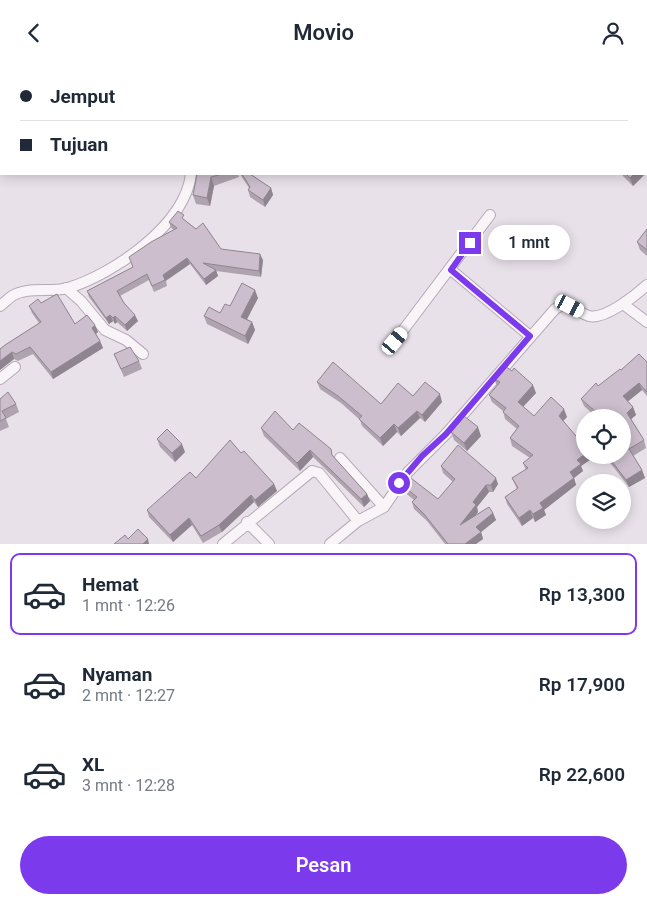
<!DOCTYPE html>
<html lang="id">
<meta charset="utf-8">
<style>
body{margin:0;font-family:Roboto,sans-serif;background:#f2f2f3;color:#1f2937;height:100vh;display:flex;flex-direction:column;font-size:19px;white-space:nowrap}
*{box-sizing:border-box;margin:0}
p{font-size:16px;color:#747a83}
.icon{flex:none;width:28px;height:28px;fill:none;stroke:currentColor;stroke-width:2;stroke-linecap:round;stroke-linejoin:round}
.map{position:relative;height:479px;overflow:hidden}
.details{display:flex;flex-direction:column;background:#fff;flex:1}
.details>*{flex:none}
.hud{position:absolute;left:0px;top:0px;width:648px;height:110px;box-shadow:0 2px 12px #0003;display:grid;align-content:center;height:110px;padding:0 20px;background:#fff}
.fabs{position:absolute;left:576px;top:344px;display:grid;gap:10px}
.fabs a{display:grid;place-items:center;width:55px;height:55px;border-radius:50%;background:#fff;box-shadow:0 2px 12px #0003;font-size:25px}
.end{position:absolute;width:22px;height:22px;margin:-11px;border:6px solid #7c3aed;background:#fff;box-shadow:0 0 0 2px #fff}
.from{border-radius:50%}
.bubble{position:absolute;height:35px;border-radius:18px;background:#fff;box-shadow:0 2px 12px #0003;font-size:16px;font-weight:600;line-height:35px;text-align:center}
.car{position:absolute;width:15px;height:30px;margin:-15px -8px;border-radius:6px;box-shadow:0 0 4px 1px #0007;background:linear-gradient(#fff 24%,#345 0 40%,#fff 0 76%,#345 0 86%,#fff 0)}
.hud b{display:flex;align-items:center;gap:18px;height:48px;font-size:19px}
.hud b+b{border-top:1px solid #e0e1e3}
.hud i{width:12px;height:12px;background:#1f2937}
ul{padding:9px 0 0;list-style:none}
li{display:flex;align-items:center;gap:15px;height:82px;margin:0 10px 8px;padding:0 10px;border:2px solid transparent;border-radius:10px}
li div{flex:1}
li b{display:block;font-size:19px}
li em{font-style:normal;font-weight:600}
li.on{border-color:#7c3aed}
li>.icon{width:45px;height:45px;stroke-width:1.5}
.action{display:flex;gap:10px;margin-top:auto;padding:10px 20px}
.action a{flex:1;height:58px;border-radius:30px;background:#7c3aed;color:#fff;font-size:20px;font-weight:600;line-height:58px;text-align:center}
header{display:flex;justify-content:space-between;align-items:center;height:65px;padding:0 20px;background:#fff;font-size:22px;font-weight:600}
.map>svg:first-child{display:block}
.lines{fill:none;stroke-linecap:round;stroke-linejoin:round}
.stream{stroke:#c29bcc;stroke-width:4}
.street-casing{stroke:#b7aab8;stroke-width:12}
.street{stroke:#f8f4f8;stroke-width:10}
.wall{fill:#afa3b0}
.shaded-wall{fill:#8f8590}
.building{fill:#ccbecd;stroke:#8f8590}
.route{stroke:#7c3aed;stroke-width:6}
</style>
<header><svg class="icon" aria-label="back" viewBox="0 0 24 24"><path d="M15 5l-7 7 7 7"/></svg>Movio<svg class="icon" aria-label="person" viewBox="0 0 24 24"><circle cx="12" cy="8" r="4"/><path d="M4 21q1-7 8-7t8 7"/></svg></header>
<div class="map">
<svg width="647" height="479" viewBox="0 0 647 479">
<rect width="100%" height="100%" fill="#e9e1ea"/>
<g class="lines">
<path class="stream" d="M 7,0 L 7,1
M 0,48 L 1,46"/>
<defs>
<path id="street" d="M 631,0 L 633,1
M 646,11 L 647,11
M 451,205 L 530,271
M 66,223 L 81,236 L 105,265 L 126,275 L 143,289
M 623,239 L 647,257
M 0,241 C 4,238 8,234 12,231 C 28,221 50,228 68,223 C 114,209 185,160 191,109
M 395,276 L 490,150
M 0,314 L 15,302
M 340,393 L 384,442
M 247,457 L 269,479
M 223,479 L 312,406 L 319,408 L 358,456
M 330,479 L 358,456 L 384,442 L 408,407 L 446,369 L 555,244 L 564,239 C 573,242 580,248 589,251 C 605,255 636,230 647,220"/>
</defs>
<use href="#street" class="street-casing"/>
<use href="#street" class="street"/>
</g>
<path class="wall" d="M 197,109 L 238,109 L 239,112 L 214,121 L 210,141 L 196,139 L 193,130 Z
M 240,109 L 250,109 L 271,123 L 273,130 L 265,142 L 250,132 L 248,125 L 249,123 Z
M 622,109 L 645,109 L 633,121 L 623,111 Z
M 186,156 L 221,184 L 263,195 L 261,212 L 216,206 L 218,211 L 206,220 L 190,199 L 166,216 L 167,221 L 154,227 L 149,215 L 120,231 L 124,238 L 138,256 L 127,266 L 117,257 L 115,259 L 113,256 L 109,259 L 89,232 L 87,226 L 133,202 L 174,165 L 171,163 L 169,157 Z
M 647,164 L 647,191 L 640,185 L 637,177 Z
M 258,233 L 247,254 L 252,257 L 255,265 L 248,279 L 207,259 L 204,251 L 220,248 L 230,241 Z
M 41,238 L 75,259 L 98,267 L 96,269 L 100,276 L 103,283 L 53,314 L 33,289 L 18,296 L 14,294 L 0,305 L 0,284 L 39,258 L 32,248 L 29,241 Z
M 114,289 L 139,296 L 142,304 L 124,312 Z
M 647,297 L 647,331 L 642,325 L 628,336 L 633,342 L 636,350 L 631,354 L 644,375 L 646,383 L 633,391 L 642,405 L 645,413 L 629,422 L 604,390 L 622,390 L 622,352 L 596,352 L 584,341 L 581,334 L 598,321 L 621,305 Z
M 494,314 L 536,328 L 523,342 L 534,351 L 567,352 L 563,356 L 585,390 L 597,390 L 581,401 L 583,406 L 574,413 L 576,420 L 544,445 L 546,450 L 535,457 L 533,453 L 522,461 L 507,439 L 505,432 L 517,424 L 512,413 L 526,405 L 523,398 L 530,393 L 512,381 L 510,373 L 517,364 L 505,354 L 503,346 L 492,337 L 489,330 L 497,321 Z
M 317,317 L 381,339 L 413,331 L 442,337 L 425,357 L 420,353 L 401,371 L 397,367 L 383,381 L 362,361 L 360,355 L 341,338 L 320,324 Z
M 0,334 L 16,339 L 19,347 L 6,354 L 9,362 L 0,366 Z
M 261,363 L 293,365 L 333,391 L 367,429 L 370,436 L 364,442 L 313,392 L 300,406 L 264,371 Z
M 451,367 L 481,371 L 467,386 L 454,375 Z
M 157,374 L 185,387 L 175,397 L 160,382 Z
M 241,388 L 274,419 L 277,426 L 258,442 L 254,437 L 222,467 L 203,478 L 192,460 L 173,477 L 149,452 L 147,445 L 196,413 Z
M 441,401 L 498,419 L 493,427 L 489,427 L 477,442 L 478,447 L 475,451 L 493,448 L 496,455 L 481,467 L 483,474 L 476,479 L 445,479 L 427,456 L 414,444 L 412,437 L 414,435 L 403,426 L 401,419 L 438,434 L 453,417 L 443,408 Z"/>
<path class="shaded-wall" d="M 634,109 L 645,109 L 633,121 L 630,113 Z
M 211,112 L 214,121 L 210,141 L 207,133 Z
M 271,123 L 273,130 L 265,142 L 263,135 Z
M 260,189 L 263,195 L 261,212 L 259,206 Z
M 187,193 L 190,199 L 165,216 L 163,210 Z
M 216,205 L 218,211 L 206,220 L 204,214 Z
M 255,225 L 258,233 L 244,260 L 241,252 Z
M 110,250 L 113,256 L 109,259 L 106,253 Z
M 135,250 L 138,256 L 127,266 L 125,260 Z
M 115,251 L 117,257 L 115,259 L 113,253 Z
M 252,257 L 255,265 L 248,279 L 245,271 Z
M 95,260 L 98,267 L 94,270 L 92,263 Z
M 100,276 L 103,283 L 53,314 L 51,307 Z
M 12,287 L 14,294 L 0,305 L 0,296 Z
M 639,318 L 642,325 L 626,338 L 623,331 Z
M 533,320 L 536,328 L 520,345 L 518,337 Z
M 440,329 L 442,337 L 425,357 L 422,350 Z
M 633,342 L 636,350 L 630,355 L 627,348 Z
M 564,344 L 567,352 L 561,358 L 559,351 Z
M 417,346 L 420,353 L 401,371 L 398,363 Z
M 394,359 L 397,367 L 383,381 L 380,373 Z
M 478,362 L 481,371 L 467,386 L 464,378 Z
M 182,379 L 185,387 L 175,397 L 172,388 Z
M 310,385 L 313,392 L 300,406 L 297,398 Z
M 585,389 L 585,390 L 597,390 L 581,401 L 583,406 L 574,413 L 576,420 L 544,445 L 546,450 L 535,457 L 533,449 L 540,438 L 570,407 L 577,395 Z
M 642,405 L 645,413 L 629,422 L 626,415 Z
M 496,413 L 498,419 L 493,427 L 491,420 Z
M 274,419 L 277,426 L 258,442 L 255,435 Z
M 486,420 L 489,427 L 477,442 L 478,447 L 462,467 L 460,460 L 473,437 Z
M 367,429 L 370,436 L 364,442 L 361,434 Z
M 251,430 L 254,437 L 222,467 L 219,460 Z
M 530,445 L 533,453 L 522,461 L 519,453 Z
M 493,448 L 496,455 L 481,467 L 483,474 L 476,479 L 465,479 L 476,462 Z
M 189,453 L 192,460 L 173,477 L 170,470 Z
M 148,474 L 149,479 L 143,479 Z"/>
<path class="building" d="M 646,73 L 647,73 L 647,97 L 646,97 Z
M 197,109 L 222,109 L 211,112 L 207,133 L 193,130 Z
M 242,109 L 250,109 L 271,123 L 263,135 L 248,125 L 250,122 Z
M 626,109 L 634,109 L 630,113 Z
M 178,146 L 184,150 L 182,153 L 196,164 L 203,158 L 221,184 L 260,189 L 259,206 L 203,198 L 216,205 L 204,214 L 187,193 L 163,210 L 165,215 L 152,221 L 147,209 L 117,226 L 124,238 L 135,250 L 125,260 L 115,251 L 113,253 L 110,250 L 106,253 L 87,226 L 133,202 L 129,192 L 151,177 L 177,163 L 169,157 Z
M 647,164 L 647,185 L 637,177 Z
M 242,218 L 255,225 L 241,252 L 252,257 L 245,271 L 204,251 L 209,242 L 220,248 L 225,239 L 230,241 Z
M 57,229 L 75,259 L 87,250 L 95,260 L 92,263 L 100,276 L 51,307 L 30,282 L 16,289 L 12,287 L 0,296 L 0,284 L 5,280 L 41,257 L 29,241 L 38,234 L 41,238 Z
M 130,282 L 139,296 L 121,304 L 114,289 Z
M 639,289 L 647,297 L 647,327 L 639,318 L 623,331 L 633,342 L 627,348 L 644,375 L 629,384 L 642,405 L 626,415 L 607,390 L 622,390 L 622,352 L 602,352 L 581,334 L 596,318 L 598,321 L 620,304 L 621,305 Z
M 333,297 L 381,339 L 398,318 L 413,331 L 425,317 L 440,329 L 422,350 L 417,346 L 398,363 L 394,359 L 380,373 L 359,354 L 362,351 L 338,331 L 317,317 Z
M 505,301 L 512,306 L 514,303 L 533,320 L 518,337 L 534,351 L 551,332 L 564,344 L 559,351 L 581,377 L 585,375 L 585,389 L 577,395 L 581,399 L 570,407 L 574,413 L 540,438 L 543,443 L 533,449 L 530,445 L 519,453 L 505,432 L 518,423 L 512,413 L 528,403 L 523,398 L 533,390 L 510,373 L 519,361 L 503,347 L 506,343 L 489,330 L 500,317 L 494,314 Z
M 8,327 L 16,339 L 2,346 L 6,353 L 0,356 L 0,334 Z
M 275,346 L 293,365 L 299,358 L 331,384 L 332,390 L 367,429 L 361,434 L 310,385 L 297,398 L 261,363 Z
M 464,351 L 478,362 L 464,378 L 451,367 Z
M 167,364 L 182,379 L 172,388 L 157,374 Z
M 230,375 L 241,388 L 244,386 L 274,419 L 255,435 L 251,430 L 219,460 L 201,471 L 189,453 L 170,470 L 147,445 L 190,407 L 196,413 Z
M 458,380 L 496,413 L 491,420 L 486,420 L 473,437 L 476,440 L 460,460 L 489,442 L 493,448 L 476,462 L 481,467 L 465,479 L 448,479 L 424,449 L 412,437 L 417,432 L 401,419 L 407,410 L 438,434 L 455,414 L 441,401 Z
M 138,464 L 148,474 L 143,479 L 114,479 L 125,470 L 128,474 Z"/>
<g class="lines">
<path class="route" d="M 399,418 L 422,391 L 446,369 L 530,271 L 451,205 L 470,178"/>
</g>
</svg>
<div class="fabs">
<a><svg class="icon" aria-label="locate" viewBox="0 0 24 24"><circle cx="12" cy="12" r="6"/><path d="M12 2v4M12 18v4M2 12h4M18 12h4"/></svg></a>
<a><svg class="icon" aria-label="layers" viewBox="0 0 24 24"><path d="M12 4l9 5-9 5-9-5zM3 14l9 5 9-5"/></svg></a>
</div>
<i class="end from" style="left:399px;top:418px"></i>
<i class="end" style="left:470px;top:178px"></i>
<div class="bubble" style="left:488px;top:160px;width:82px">1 mnt</div>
<i class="car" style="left:570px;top:241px;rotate:117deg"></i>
<i class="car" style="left:395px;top:276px;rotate:40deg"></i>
<div class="hud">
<b><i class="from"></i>Jemput</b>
<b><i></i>Tujuan</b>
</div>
</div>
<section class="details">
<ul>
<li class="on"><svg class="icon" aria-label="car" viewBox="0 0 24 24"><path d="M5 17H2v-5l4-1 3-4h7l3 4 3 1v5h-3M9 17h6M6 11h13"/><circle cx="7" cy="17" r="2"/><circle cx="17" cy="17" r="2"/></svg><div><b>Hemat</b><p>1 mnt · 12:26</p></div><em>Rp 13,300</em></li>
<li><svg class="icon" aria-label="car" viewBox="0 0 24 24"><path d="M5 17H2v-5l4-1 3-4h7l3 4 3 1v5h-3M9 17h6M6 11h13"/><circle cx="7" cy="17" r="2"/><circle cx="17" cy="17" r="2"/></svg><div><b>Nyaman</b><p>2 mnt · 12:27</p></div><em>Rp 17,900</em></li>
<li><svg class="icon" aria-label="car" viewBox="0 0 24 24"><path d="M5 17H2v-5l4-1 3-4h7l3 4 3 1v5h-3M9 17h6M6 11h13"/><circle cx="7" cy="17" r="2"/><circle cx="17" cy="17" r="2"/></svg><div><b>XL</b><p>3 mnt · 12:28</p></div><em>Rp 22,600</em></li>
</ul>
<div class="action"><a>Pesan</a></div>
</section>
